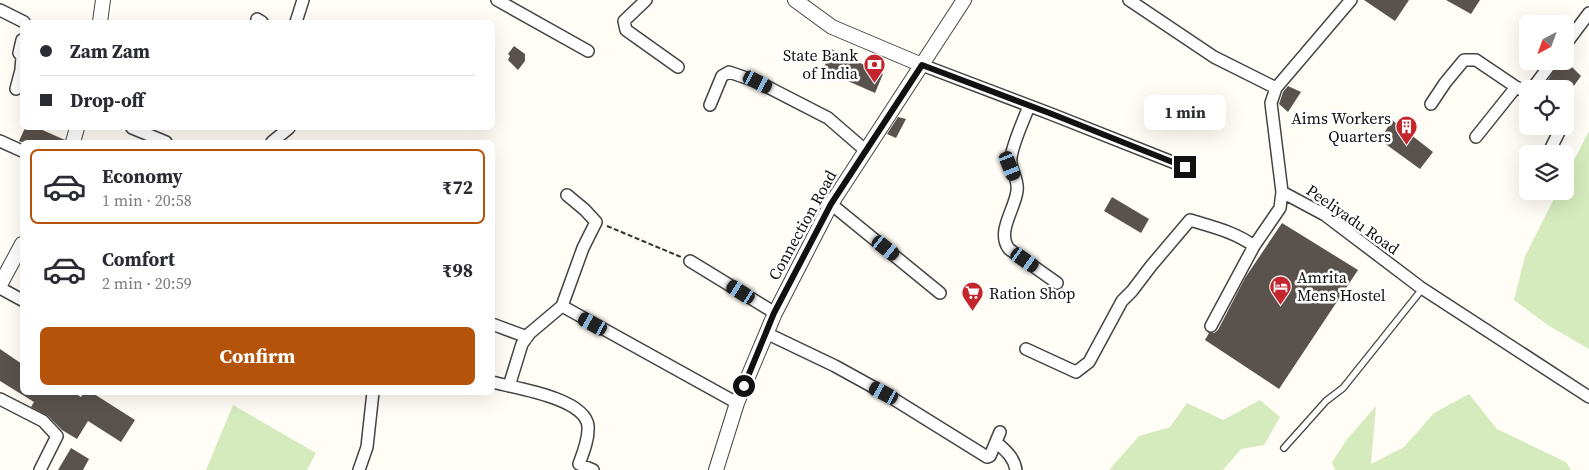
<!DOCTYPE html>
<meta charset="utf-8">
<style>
body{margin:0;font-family:"Source Serif 4",serif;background:#f2f2f3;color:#2b2b33;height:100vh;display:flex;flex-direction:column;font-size:19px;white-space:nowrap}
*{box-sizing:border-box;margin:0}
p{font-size:16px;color:#7c7c81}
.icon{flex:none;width:28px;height:28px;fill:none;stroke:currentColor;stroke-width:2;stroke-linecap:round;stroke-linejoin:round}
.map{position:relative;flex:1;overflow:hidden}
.sheet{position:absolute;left:20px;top:140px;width:475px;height:255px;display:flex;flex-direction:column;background:#fff;border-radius:8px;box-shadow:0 5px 20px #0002}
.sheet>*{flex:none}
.top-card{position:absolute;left:20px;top:20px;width:475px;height:110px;border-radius:8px;box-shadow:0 5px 20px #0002;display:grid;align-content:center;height:110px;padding:0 20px;background:#fff}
.needle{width:32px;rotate:221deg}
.buttons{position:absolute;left:1519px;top:15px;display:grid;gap:10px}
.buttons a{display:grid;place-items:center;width:55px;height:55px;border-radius:8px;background:#fff;box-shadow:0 5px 20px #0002;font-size:25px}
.end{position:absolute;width:22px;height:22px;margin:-11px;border:6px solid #111;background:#fff;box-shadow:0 0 0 2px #fff}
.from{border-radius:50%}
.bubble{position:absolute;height:35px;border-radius:8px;background:#fff;box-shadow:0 5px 20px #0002;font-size:16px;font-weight:700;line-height:35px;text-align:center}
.car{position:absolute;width:15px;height:30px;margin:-15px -8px;border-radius:6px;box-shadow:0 0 4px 1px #0007;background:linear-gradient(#222 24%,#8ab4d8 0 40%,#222 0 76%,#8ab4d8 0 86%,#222 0)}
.top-card b{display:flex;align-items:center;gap:18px;height:48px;font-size:19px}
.top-card b+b{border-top:1px solid #e1e1e2}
.top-card i{width:12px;height:12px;background:#2b2b33}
ul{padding:9px 0 0;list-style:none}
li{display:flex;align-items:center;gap:15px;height:75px;margin:0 10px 8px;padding:0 10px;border:2px solid transparent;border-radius:8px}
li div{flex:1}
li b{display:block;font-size:19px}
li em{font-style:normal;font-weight:700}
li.current{border-color:#b45309}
li>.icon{width:45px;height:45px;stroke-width:1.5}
.cta{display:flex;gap:10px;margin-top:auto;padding:10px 20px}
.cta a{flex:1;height:58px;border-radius:8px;background:#b45309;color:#fff;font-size:20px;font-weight:700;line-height:58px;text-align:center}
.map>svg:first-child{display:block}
.green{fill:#d5ebbd}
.building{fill:#5a524d}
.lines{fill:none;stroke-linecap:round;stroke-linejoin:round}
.service-casing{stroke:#444;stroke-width:8}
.minor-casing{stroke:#444;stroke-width:14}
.tertiary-casing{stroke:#444;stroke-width:16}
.path{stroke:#333;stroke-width:2;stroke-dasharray:5 2.5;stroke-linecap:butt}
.service{stroke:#fff;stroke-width:5.5}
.minor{stroke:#fff;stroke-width:11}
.tertiary{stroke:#fff;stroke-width:14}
.route{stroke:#111;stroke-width:6}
.labels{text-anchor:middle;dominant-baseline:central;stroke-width:5;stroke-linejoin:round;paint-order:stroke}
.poi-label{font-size:16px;fill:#111;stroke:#fff;text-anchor:end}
.street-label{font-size:16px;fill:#111;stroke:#fff}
</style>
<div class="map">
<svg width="1589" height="470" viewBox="0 0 1589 470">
<rect width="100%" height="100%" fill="#fffdf5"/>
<path class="green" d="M 1589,131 L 1589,349 L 1549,326 L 1514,300 L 1525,256 L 1558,191 L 1565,191 L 1565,178 Z
M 1469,394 L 1497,429 L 1566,462 L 1571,470 L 1335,470 L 1332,462 L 1348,438 L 1376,406 L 1371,464 L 1404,447 L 1434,413 Z
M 1260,400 L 1280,417 L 1264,445 L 1241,449 L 1223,470 L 1109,470 L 1139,436 L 1170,427 L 1187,403 L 1223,420 Z
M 233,405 L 316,453 L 307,470 L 206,470 Z"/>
<path class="building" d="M 1364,0 L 1409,0 L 1395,21 Z
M 1446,0 L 1480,0 L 1471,14 Z
M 514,46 L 525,54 L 525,61 L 518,70 L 508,60 L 510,56 L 508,54 Z
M 831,49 L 883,74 L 875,93 L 823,70 Z
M 1560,61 L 1566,61 L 1581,76 L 1565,98 L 1565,89 L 1550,89 L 1545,85 Z
M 1288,86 L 1301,92 L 1288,112 L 1279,104 L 1283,92 Z
M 898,117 L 906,119 L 896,138 L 887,134 Z
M 1392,120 L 1433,152 L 1420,169 L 1380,140 Z
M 25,128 L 38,128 L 65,140 L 64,142 L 21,142 L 19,141 Z
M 1112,197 L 1149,219 L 1141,233 L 1104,211 Z
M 1282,223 L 1358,270 L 1279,389 L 1205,340 L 1209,333 L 1214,333 L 1218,330 L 1245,278 Z
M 0,349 L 22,364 L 22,392 L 73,392 L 81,397 L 84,392 L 91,392 L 135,420 L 121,442 L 88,421 L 77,439 L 62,430 L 48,416 L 31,407 L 34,402 L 0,381 Z
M 71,448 L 89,459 L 83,470 L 58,470 Z"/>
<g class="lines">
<defs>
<path id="service" d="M 1284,448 L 1326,401 L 1343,388 L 1423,288"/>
<path id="minor" d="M 497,0 L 588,51
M 646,0 L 624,21 L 626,30 L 678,67
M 1129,0 L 1214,57 L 1276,88
M 1351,0 L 1276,88 L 1271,103 L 1282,192 L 1325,215 L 1420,287 L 1589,397
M 0,10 L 24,22
M 257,19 L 262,22
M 296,22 L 303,0
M 22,40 L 19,53 L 22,57
M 1565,45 L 1589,13
M 922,65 L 1051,114 L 1185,167
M 16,89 L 21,70 L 22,56
M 1532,89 L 1553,61
M 1431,104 L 1445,83 L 1464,60 L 1476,60 L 1516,87 L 1528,93
M 710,105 L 722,76 L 729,72 L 758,82 L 828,118 L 865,150
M 1029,106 C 1023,122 1014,140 1011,157 C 1009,169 1019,178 1017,191 C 1015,209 996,232 1009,249 L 1057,283
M 132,128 L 166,142
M 1476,137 L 1516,87
M 0,141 L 22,151
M 272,142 L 289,128
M 1548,154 L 1562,126
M 831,204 L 940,293
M 690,261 L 775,313
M 0,288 L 22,300
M 562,306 L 737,403
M 492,324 L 527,337
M 1211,326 L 1254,246
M 766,333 L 835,366 L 884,393 L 987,457 L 990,456 L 1000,432
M 1026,349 L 1076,372 L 1089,362 L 1122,301 L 1132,291 L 1151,266 L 1190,220 C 1213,227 1235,232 1254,246 L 1280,208 L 1282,192
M 492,382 C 515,388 585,398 588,426 C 589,439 583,453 579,464 L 593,470
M 509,386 L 522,344 L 530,333 L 562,306 L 583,248 L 596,222 L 585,210 L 567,195
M 0,399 L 43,421 L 57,436 L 40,470
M 996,442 C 1005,450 1014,457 1016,470
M 359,470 L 367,447 L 373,392"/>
<path id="tertiary" d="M 795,0 L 832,27 L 922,65
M 100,22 L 103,0
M 73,142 L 77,128
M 0,285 L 22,244
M 716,470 L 737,403 L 775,313 L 831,204 L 964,0"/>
</defs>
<use href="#service" class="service-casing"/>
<use href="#minor" class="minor-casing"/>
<use href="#tertiary" class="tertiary-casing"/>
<path class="path" d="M 607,226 L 681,257"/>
<use href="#service" class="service"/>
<use href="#minor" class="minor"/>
<use href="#tertiary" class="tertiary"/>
</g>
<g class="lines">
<path class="route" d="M 744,386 L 774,313 L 831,204 L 922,65 L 1052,114 L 1185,167"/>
</g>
<defs>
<symbol id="bank-pin" viewBox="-11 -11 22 30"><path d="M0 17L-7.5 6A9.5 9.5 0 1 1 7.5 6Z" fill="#c4262e" stroke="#fff"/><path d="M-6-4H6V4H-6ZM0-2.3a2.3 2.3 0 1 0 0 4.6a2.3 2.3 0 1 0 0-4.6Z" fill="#fff"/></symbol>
<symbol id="building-pin" viewBox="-11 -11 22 30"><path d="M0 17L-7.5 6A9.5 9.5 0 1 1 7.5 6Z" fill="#c4262e" stroke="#fff"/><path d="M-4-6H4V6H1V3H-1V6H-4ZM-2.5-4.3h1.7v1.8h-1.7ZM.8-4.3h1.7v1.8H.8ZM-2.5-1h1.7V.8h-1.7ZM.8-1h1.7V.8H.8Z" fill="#fff"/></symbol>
<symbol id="hotel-pin" viewBox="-11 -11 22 30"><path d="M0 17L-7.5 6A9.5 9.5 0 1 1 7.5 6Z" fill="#c4262e" stroke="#fff"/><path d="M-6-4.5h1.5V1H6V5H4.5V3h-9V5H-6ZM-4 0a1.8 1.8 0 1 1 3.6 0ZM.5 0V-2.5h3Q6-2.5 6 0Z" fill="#fff"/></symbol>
<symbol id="supermarket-pin" viewBox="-11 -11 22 30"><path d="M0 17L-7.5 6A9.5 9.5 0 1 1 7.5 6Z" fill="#c4262e" stroke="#fff"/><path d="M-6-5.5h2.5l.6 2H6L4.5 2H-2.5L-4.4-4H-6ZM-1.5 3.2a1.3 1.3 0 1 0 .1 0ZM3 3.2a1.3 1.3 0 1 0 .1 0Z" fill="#fff"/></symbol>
</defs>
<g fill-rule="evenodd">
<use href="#bank-pin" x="862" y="52" width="25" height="34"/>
<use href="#building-pin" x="1394" y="114" width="25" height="34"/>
<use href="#hotel-pin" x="1268" y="274" width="25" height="34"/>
<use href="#supermarket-pin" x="960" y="280" width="25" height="34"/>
</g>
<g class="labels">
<g class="poi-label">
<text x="858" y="55">State Bank<tspan x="858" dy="18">of India</tspan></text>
<text x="1391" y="118">Aims Workers<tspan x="1391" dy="18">Quarters</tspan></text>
<text x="1297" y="277" text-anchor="start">Amrita<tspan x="1297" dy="18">Mens Hostel</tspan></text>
<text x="989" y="293" text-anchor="start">Ration Shop</text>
</g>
<g class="street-label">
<text transform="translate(1353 219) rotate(35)">Peeliyadu Road</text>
<text transform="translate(802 225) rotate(-61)">Connection Road</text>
</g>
</g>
</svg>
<div class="buttons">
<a><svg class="needle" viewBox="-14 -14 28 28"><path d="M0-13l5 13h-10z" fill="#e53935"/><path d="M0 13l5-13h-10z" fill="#7c7c81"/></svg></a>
<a><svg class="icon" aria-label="locate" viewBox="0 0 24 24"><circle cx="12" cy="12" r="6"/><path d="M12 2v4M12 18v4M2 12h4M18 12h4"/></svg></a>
<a><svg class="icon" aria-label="layers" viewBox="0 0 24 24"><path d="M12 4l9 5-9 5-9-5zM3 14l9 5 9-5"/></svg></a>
</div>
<i class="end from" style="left:744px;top:386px"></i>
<i class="end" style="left:1185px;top:167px"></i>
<div class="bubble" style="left:1144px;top:95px;width:82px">1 min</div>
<i class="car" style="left:758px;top:82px;rotate:117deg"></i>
<i class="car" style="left:1010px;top:166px;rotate:158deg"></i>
<i class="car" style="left:886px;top:248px;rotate:129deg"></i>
<i class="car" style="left:1025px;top:260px;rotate:125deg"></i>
<i class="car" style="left:741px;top:292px;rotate:302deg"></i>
<i class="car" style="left:593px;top:324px;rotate:299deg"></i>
<i class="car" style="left:884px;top:393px;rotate:298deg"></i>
<div class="top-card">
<b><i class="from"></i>Zam Zam</b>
<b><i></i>Drop-off</b>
</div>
<section class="sheet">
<ul>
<li class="current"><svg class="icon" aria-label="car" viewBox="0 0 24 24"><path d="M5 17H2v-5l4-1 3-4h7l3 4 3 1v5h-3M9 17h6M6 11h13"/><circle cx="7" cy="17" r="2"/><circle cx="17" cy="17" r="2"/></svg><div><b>Economy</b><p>1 min · 20:58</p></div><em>₹72</em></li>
<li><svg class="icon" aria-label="car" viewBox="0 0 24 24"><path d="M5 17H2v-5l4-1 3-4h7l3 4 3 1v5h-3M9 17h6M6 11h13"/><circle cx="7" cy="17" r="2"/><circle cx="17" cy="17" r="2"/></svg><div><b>Comfort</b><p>2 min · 20:59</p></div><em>₹98</em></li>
</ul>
<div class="cta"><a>Confirm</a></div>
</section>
</div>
